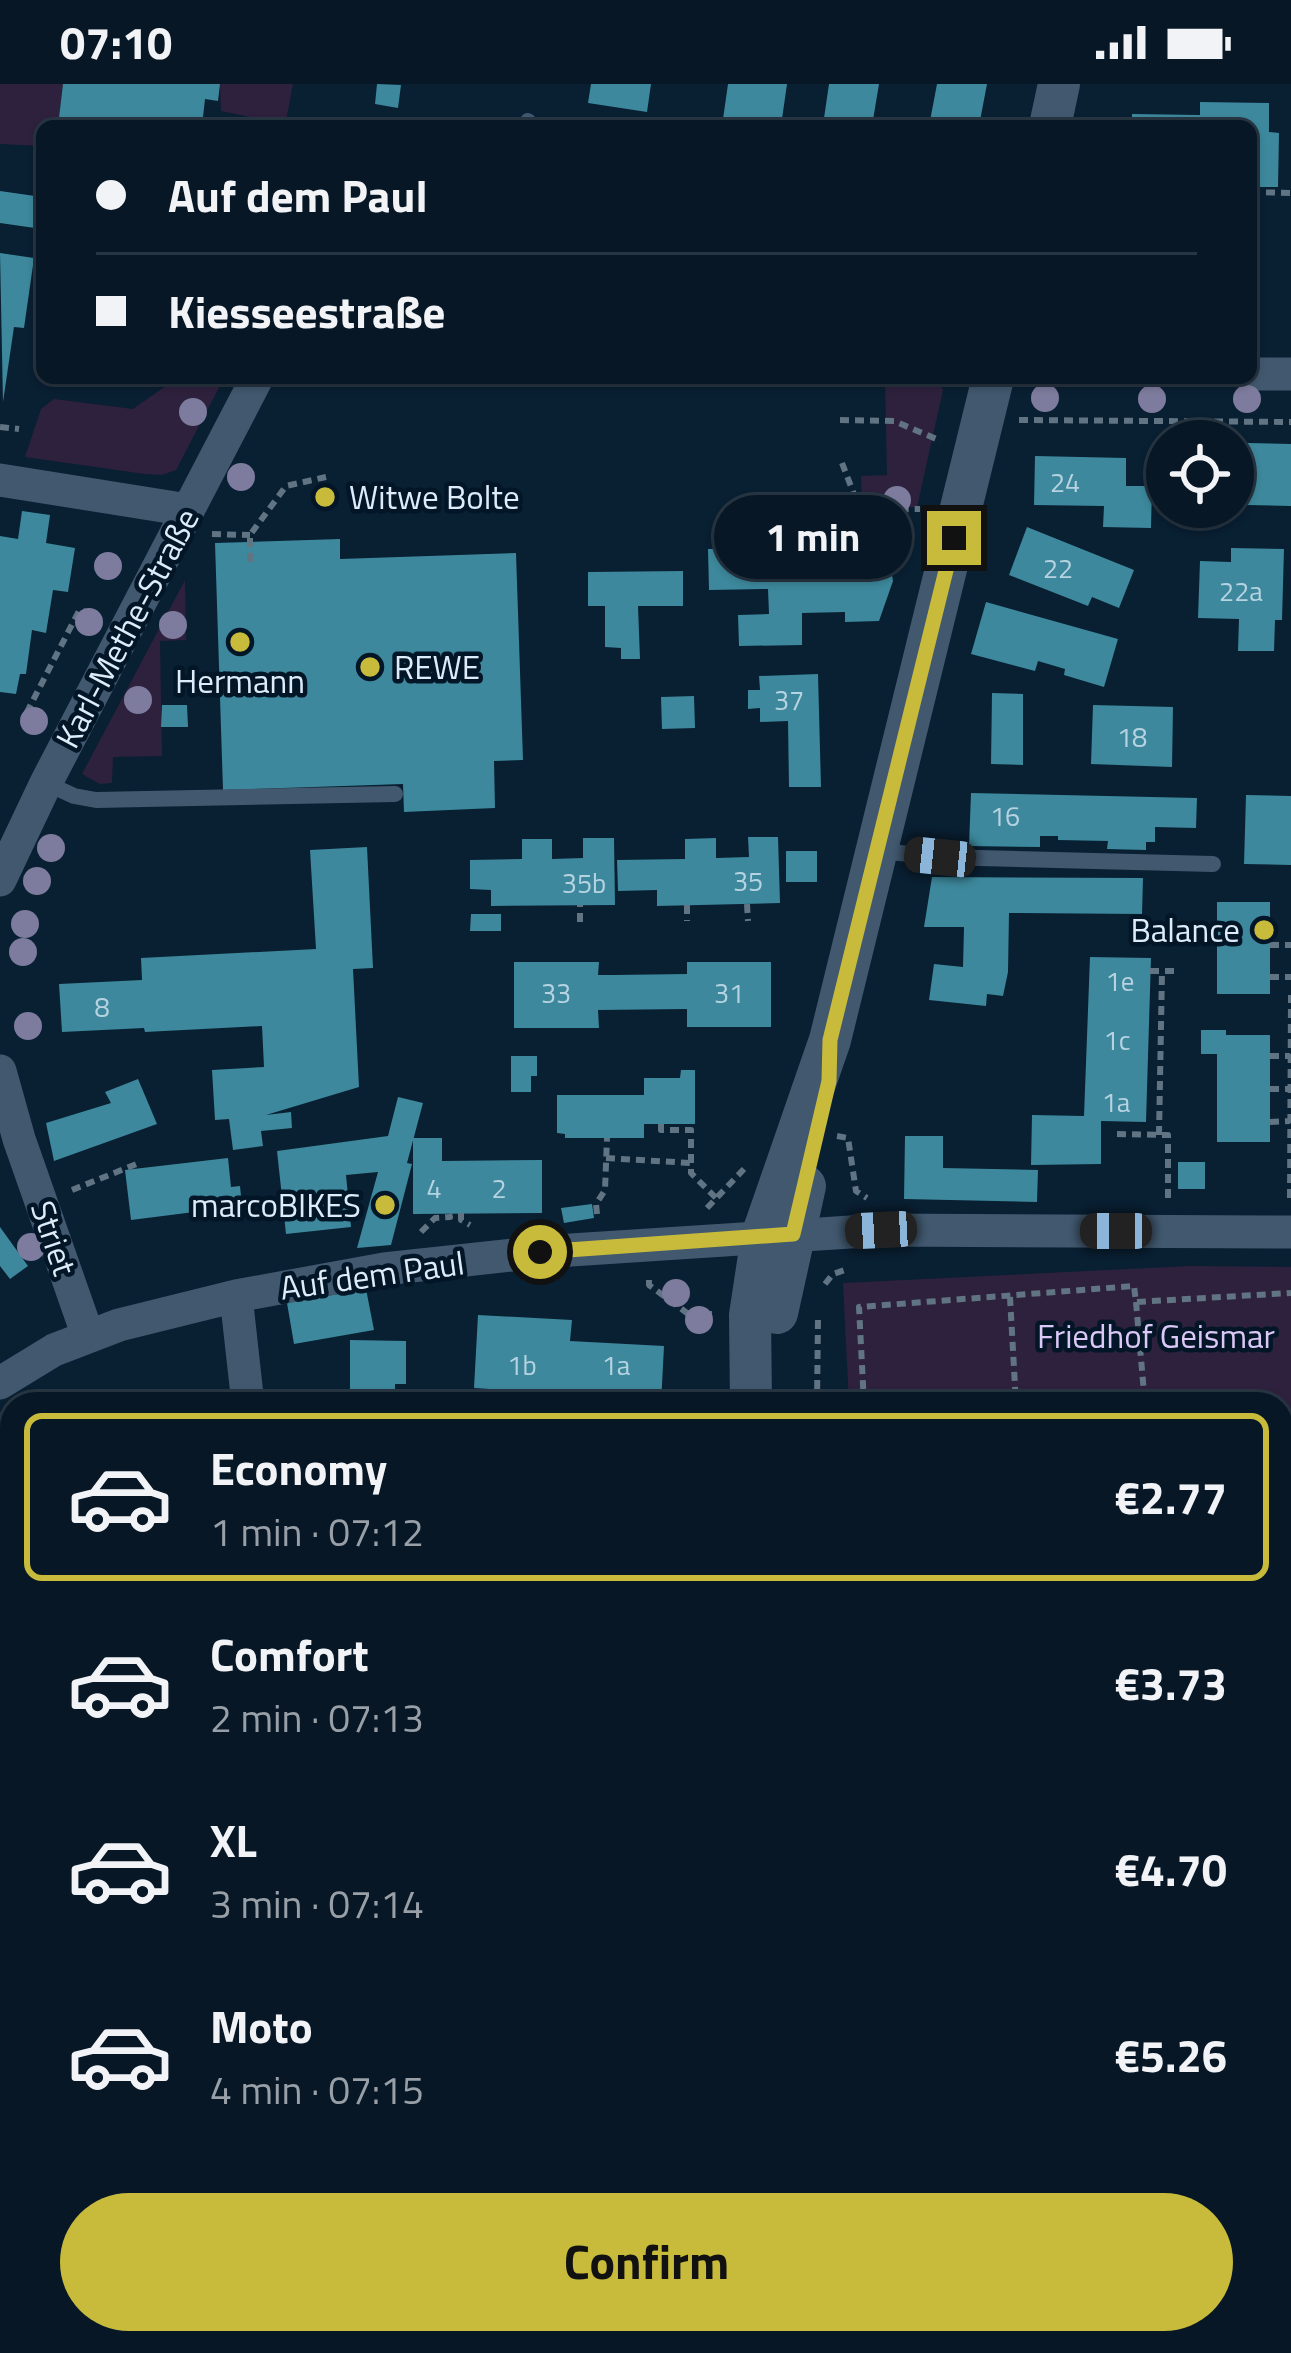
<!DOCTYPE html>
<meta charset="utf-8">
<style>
body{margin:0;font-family:"Titillium Web",sans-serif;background:#152432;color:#f1f3f6;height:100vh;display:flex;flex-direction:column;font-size:45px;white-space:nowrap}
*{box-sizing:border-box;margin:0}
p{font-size:39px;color:#989fa7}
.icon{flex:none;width:66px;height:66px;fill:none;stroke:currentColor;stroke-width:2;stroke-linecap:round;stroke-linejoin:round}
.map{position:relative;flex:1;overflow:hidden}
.sheet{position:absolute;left:0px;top:1308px;width:1293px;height:963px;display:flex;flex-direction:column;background:#071726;border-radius:36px 36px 0 0;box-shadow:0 3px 9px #0004,0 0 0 3px #283643}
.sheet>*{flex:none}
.guide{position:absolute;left:36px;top:36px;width:1221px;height:264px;border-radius:18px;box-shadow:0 3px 9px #0004,0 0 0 3px #283643;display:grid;align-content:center;height:264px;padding:0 60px;background:#071726}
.controls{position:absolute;left:1146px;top:336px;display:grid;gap:24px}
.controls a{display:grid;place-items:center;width:108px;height:108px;border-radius:50%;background:#071726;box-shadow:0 3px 9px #0004,0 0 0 3px #283643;font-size:60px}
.end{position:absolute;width:54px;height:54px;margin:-27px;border:15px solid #c8bb3b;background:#111;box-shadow:0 0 0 6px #111}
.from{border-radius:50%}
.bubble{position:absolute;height:84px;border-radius:42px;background:#071726;box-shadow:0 3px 9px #0004,0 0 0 3px #283643;font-size:39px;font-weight:700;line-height:84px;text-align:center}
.car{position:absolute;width:36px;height:72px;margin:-36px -18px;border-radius:15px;box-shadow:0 0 9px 3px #0007;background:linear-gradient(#222 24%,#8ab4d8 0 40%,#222 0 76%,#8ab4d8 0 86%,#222 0)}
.guide b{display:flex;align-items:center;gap:42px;height:114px;font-size:45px}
.guide b+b{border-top:3px solid #283643}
.guide i{width:30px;height:30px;background:#f1f3f6}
ul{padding:21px 0 0;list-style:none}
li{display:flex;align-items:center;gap:36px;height:168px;margin:0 24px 18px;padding:0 36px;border:6px solid transparent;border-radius:18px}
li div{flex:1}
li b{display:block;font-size:45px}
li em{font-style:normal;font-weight:700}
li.active{border-color:#c8bb3b}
li>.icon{width:108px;height:108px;stroke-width:1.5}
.action{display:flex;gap:24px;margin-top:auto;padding:24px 60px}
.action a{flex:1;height:138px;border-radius:72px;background:#c8bb3b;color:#111;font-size:48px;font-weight:700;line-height:138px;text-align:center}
.status{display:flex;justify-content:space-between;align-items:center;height:84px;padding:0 60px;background:#071726;direction:ltr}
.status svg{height:33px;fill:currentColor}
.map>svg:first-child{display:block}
.green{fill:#2e213d}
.building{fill:#3d889c}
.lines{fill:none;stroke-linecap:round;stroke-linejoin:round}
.path{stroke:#617484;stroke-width:6;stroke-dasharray:9 6;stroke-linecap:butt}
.service{stroke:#41586e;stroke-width:16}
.minor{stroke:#41586e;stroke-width:33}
.tertiary{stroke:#41586e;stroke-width:42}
.tree{fill:#7d7c9e}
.route{stroke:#c8bb3b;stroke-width:15}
.poi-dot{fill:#c8bb3b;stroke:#021628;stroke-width:4.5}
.labels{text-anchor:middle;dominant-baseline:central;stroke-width:9;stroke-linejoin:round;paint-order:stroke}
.number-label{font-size:27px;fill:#b6d3e2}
.poi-label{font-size:33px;fill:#deecf9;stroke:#021628;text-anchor:start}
.street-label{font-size:33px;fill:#deecf9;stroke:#021628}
.park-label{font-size:33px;fill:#dcc8f6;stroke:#021628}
</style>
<div class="status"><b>07:10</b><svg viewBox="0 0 49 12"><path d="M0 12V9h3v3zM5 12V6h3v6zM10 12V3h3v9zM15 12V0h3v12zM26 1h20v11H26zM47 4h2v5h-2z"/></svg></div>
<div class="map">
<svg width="1291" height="2269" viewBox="0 0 1291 2269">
<rect width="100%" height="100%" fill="#091f32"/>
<path class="green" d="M 0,0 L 63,0 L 58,42 L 42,42 L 42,62 L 0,60 Z
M 220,0 L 293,0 L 285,42 L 249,42 L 250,33 L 221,27 Z
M 171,294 L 224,294 L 176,386 L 162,391 L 145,390 L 25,373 L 41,325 L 54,315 L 133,325 L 170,299 Z
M 885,294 L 936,294 L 943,306 L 917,423 L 862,424 L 861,392 L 887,391 Z
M 185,496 L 186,556 L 160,557 L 162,672 L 113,673 L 112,699 L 100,700 L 82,690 Z
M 1189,1182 L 1291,1183 L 1291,1836 L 1281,1838 L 1281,1320 L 849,1320 L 843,1199 Z
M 1291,2148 L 1291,2269 L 1117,2269 L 1106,2259 L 1281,2259 L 1281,2151 Z"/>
<path class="building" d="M 63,0 L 220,0 L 218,17 L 205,15 L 202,42 L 58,42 Z
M 377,0 L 401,1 L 398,24 L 375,20 Z
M 591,0 L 651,0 L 647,28 L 588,19 Z
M 728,0 L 787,0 L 781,42 L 722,42 Z
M 829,0 L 879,0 L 872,42 L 823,41 Z
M 937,0 L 987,0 L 979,42 L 929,42 Z
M 1200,18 L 1269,19 L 1269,48 L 1279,49 L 1278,103 L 1251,103 L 1251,42 L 1132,42 L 1132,30 L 1200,31 Z
M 0,107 L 42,113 L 42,145 L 0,139 Z
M 0,169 L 34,174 L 24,244 L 14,243 L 3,318 Z
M 1248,359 L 1291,360 L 1291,422 L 1247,421 Z
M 1035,372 L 1126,374 L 1126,402 L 1152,402 L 1151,444 L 1103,443 L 1104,422 L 1034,421 Z
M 22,427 L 50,431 L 46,459 L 75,464 L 68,508 L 53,506 L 46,549 L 32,546 L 26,590 L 20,590 L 16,610 L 0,608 L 0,452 L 18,455 Z
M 1027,443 L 1134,486 L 1119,524 L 1092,513 L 1088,522 L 1009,491 Z
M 340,455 L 340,475 L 516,469 L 523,676 L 494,677 L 495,724 L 404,728 L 403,700 L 223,706 L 215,459 Z
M 784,464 L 785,480 L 844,479 L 844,468 L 888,467 L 893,497 L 879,537 L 845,538 L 845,528 L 802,529 L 802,561 L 739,562 L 738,531 L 769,530 L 768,505 L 709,506 L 708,465 Z
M 1231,464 L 1284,465 L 1282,536 L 1275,536 L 1274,567 L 1238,567 L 1239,535 L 1198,534 L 1200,477 L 1231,478 Z
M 683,487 L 683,522 L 638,522 L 640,575 L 621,575 L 621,564 L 605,563 L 605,522 L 588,522 L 588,488 Z
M 986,518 L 1118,555 L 1104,603 L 1064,591 L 1065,585 L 1038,577 L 1035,587 L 971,570 Z
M 818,590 L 821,703 L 789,703 L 788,637 L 760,638 L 760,624 L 748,625 L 748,606 L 760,606 L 759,592 Z
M 992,609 L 1023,610 L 1023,681 L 991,680 Z
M 694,612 L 695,644 L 662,645 L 661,613 Z
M 162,621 L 187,621 L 188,643 L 161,643 Z
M 1093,621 L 1173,623 L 1172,683 L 1091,680 Z
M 971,709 L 1197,714 L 1196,744 L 1155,743 L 1155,758 L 1146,758 L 1146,766 L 1107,765 L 1108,757 L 1058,756 L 1058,752 L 1040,752 L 1040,763 L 969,762 Z
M 1246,711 L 1291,712 L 1291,781 L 1244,780 Z
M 748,753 L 778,753 L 780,819 L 657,822 L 657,806 L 618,807 L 617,776 L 685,775 L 685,755 L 716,754 L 716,774 L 749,773 Z
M 583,754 L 614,754 L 615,821 L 491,822 L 491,806 L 470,805 L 470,776 L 522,775 L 522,755 L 552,755 L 552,775 L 583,774 Z
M 367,763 L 373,884 L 353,885 L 359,1003 L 266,1031 L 291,1028 L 292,1044 L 261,1047 L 263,1062 L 233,1066 L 229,1035 L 215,1036 L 212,986 L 264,983 L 262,942 L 145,948 L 144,944 L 62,948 L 59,900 L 142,896 L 141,874 L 316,865 L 310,766 Z
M 786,767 L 817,767 L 817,798 L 786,798 Z
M 932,793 L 1143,794 L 1142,830 L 1009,829 L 1008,888 L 1003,912 L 987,910 L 986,922 L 929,916 L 934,880 L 963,883 L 964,843 L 924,843 Z
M 1217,818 L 1270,818 L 1270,910 L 1217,910 Z
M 471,830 L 501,830 L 501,847 L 470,847 Z
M 1090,873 L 1151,874 L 1146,1038 L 1101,1037 L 1101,1080 L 1031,1081 L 1032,1031 L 1084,1032 Z
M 514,878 L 599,878 L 598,891 L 613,891 L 687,890 L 687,878 L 771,878 L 771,943 L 687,943 L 687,925 L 598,926 L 599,944 L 514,944 Z
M 1201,946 L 1226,946 L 1226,951 L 1270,951 L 1270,1058 L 1217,1058 L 1217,970 L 1201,970 Z
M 511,972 L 537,972 L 537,992 L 531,992 L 531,1008 L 511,1008 Z
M 681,986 L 695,986 L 695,1040 L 644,1040 L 644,1054 L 565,1054 L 565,1050 L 557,1049 L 557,1011 L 644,1011 L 644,994 L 680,994 Z
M 138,995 L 157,1040 L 54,1077 L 46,1039 L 111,1019 L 105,1008 Z
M 398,1013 L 423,1019 L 407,1079 L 412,1080 L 391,1161 L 357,1164 L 378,1088 L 346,1091 L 351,1143 L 286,1150 L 277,1067 L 388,1052 Z
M 905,1052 L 943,1052 L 943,1084 L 1038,1086 L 1037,1118 L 904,1115 Z
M 413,1054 L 442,1054 L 442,1077 L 542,1076 L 542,1129 L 413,1130 Z
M 228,1074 L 231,1103 L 240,1102 L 242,1122 L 131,1136 L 125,1086 Z
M 1178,1078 L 1205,1078 L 1205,1105 L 1178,1105 Z
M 592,1120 L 594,1134 L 564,1139 L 561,1124 Z
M 0,1143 L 28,1182 L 10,1195 L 0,1182 Z
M 366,1205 L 374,1246 L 294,1260 L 287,1219 Z
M 478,1231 L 572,1236 L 570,1257 L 664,1262 L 661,1320 L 567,1320 L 567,1310 L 474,1304 Z
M 350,1256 L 406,1257 L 406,1300 L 395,1300 L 395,1320 L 356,1320 L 356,1314 L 350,1314 Z
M 12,1529 L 12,1599 L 0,1607 L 0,1537 Z
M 10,1786 L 12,1786 L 12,1877 L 0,1874 L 0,1824 Z
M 1291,1836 L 1291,1889 L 1281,1892 L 1281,1838 Z
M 11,1998 L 12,1998 L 12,2054 L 0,2051 L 0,2034 Z
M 1285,2058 L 1291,2082 L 1291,2107 L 1281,2110 L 1281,2059 Z
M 0,2196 L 12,2199 L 12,2245 L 0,2242 Z
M 167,2259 L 214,2259 L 214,2269 L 167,2269 Z
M 380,2259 L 484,2259 L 482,2269 L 379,2269 Z
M 644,2259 L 678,2259 L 695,2263 L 694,2269 L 642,2269 Z
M 908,2259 L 1000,2259 L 1011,2269 L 919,2269 Z"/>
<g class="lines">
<path class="path" d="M 782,37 L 794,39
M 1251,108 L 1291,109
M 840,336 L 894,337 L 941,357
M 1019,336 L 1291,338
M 0,343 L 19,345
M 842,379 L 860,426 L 920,425
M 212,450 L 250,451
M 250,478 L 250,451 L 286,402 L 326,393
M 41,636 L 27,628 L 80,525 L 94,533
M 747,820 L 748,837
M 687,821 L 687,837
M 580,838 L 580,821
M 1270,861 L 1291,861
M 1150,887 L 1180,887
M 1270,893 L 1291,893
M 1270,972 L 1290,972
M 1270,1005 L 1290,1005
M 1270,1038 L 1290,1037
M 661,1040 L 661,1046 L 691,1046 L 691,1089 L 716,1114
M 1117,1050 L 1168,1051 L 1168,1116
M 1159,1051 L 1162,887
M 837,1052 L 848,1054 L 856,1107 L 867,1114
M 606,1074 L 691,1079
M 72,1106 L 139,1079
M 1290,1114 L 1291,911
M 707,1124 L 744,1085
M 461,1129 L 461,1136 L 470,1141
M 597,1130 L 596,1120 L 605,1106 L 607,1054
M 421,1148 L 435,1134 L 450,1133 L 449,1130
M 649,1196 L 649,1201 L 687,1229 L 712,1230
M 825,1200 L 833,1190 L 848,1185
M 1010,1213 L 1016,1320
M 1136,1218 L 1145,1320
M 817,1320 L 818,1234
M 864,1320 L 859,1223 L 1134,1202 L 1136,1218 L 1291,1209
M 1281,1332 L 1291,1332
M 1281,1438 L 1291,1438
M 1281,1751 L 1291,1748
M 1281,2201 L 1291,2194
M 1197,2259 L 1207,2269"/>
<path class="service" d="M 527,42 L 528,37
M 46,699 L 74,712 L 96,716 L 395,710
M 879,767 L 940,773 L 1213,780"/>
<path class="minor" d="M 1251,290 L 1291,290
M 0,396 L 188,426
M 0,796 L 46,699 L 257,294
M 0,987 L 19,1055 L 88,1252
M 236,1212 L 248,1320
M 0,1299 L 54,1266 L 119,1241 L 236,1212 L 384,1185 L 540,1168 L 881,1146 L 1291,1148
M 0,1693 L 12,1702
M 1281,1919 L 1291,1916
M 1281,1948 L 1291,1984
M 257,2259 L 258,2269"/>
<path class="tertiary" d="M 1050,42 L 1059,0
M 777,1229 L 805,1102
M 751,1320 L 750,1231 L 762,1152 L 830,956 L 993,294
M 1081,2259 L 1092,2269"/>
</g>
<g class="tree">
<circle cx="1045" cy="314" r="14"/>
<circle cx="1152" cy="315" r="14"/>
<circle cx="1247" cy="315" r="14"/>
<circle cx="193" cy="328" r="14"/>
<circle cx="241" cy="393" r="14"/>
<circle cx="897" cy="416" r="14"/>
<circle cx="108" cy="482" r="14"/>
<circle cx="89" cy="538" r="14"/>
<circle cx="173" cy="541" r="14"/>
<circle cx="138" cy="616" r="14"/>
<circle cx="34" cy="637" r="14"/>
<circle cx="51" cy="764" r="14"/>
<circle cx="37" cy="797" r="14"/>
<circle cx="25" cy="840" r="14"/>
<circle cx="23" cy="868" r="14"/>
<circle cx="28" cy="942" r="14"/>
<circle cx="31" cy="1163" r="14"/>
<circle cx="676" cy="1209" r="14"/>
<circle cx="699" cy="1236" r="14"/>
</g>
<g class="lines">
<path class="route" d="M 540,1168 L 793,1150 L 829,997 L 830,956 L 954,454"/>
</g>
<g class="poi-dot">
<circle cx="325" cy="413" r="12"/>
<circle cx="240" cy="558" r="12"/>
<circle cx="370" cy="583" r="12"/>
<circle cx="1264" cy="846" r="12"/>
<circle cx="385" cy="1121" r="12"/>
</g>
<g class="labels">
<g class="number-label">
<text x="1065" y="397">24</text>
<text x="1058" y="483">22</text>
<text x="1241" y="506">22a</text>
<text x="789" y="615">37</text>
<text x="1132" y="652">18</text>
<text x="1005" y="731">16</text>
<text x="748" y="796">35</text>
<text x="584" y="798">35b</text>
<text x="1120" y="896">1e</text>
<text x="556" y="908">33</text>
<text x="729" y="908">31</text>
<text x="102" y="922">8</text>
<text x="1117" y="955">1c</text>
<text x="1116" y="1017">1a</text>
<text x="434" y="1103">4</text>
<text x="499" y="1103">2</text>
<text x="522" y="1280">1b</text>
<text x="616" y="1280">1a</text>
</g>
<g class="poi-label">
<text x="349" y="413">Witwe Bolte</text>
<text x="394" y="583">REWE</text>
<text x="240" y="597" text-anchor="middle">Hermann</text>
<text x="1240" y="846" text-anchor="end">Balance</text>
<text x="361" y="1121" text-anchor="end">marcoBIKES</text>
</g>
<g class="street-label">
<text transform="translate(127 544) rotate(-62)">Karl-Methe-Straße</text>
<text transform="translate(54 1154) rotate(71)">Striet</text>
<text transform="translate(372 1191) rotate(-8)">Auf dem Paul</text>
</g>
<g class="park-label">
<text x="1156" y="1252">Friedhof Geismar</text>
</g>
</g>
</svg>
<div class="controls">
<a><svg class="icon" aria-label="locate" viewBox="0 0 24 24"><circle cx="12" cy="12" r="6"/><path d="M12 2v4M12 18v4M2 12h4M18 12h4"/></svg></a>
</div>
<i class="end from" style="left:540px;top:1168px"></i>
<i class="end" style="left:954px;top:454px"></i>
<div class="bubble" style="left:714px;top:411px;width:198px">1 min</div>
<i class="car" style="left:940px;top:773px;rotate:276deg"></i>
<i class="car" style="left:881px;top:1146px;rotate:267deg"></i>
<i class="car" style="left:1116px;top:1147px;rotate:270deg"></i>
<div class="guide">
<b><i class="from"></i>Auf dem Paul</b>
<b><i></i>Kiesseestraße</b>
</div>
<section class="sheet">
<ul>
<li class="active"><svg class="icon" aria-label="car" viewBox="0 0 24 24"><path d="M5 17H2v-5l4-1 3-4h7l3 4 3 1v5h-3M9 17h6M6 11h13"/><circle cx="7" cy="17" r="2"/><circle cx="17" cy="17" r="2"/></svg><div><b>Economy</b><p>1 min · 07:12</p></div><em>€2.77</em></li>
<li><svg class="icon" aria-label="car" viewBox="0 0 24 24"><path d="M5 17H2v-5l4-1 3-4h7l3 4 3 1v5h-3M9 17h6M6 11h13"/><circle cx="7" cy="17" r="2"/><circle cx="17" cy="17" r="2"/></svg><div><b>Comfort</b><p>2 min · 07:13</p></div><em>€3.73</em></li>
<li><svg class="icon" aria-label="car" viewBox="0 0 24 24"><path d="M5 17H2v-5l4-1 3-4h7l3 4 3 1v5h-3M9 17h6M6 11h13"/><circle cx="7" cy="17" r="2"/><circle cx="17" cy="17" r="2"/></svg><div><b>XL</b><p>3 min · 07:14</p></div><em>€4.70</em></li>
<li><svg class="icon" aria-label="car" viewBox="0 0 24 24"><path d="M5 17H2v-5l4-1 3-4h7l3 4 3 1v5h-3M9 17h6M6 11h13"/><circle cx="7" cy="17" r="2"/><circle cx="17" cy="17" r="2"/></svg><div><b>Moto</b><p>4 min · 07:15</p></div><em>€5.26</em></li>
</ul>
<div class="action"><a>Confirm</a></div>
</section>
</div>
